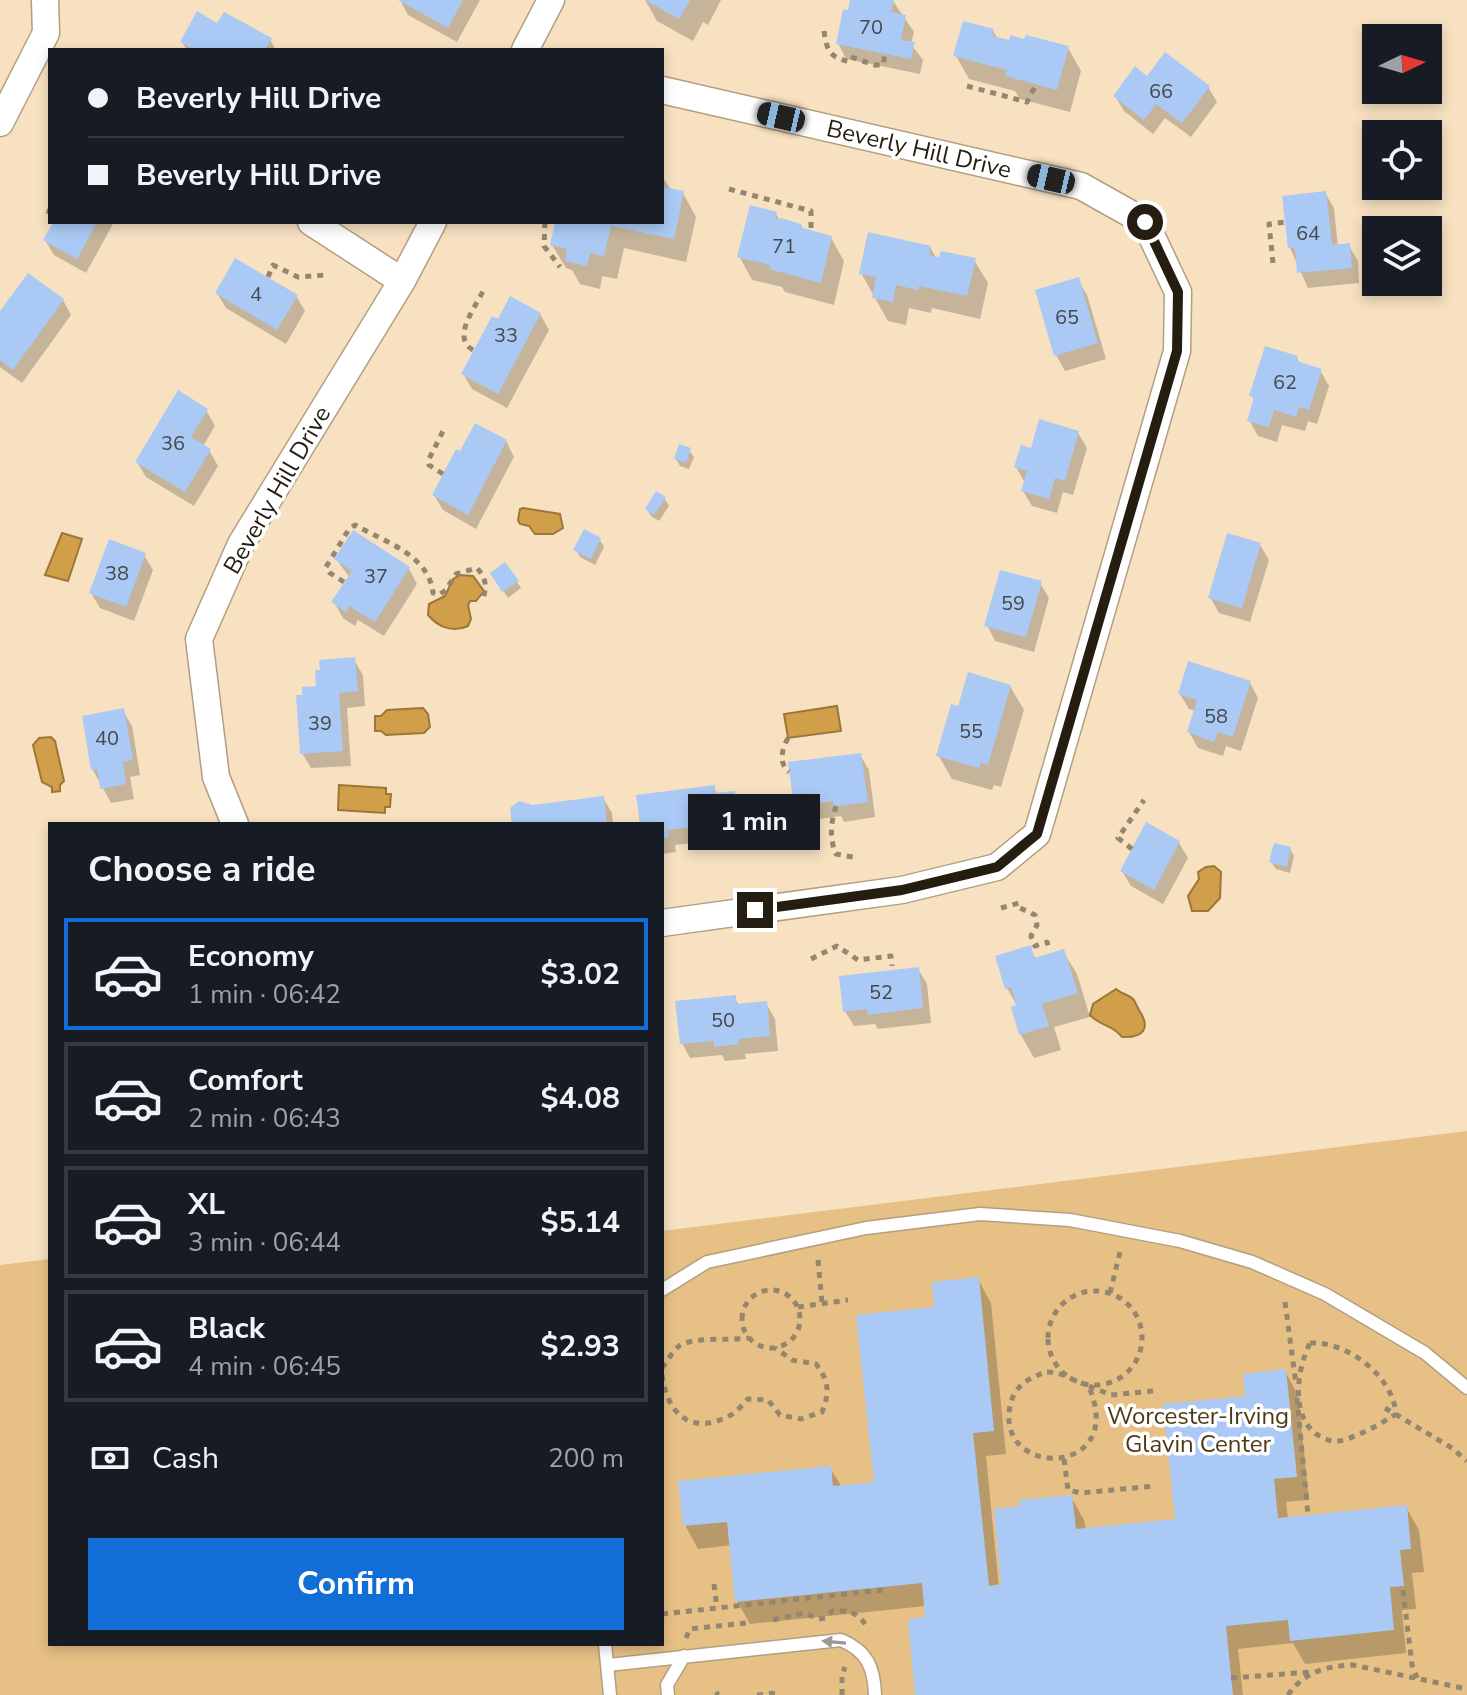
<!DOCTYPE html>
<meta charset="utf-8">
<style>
body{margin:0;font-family:"Nunito Sans",sans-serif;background:#20242c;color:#f1f3f6;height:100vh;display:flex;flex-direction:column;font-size:30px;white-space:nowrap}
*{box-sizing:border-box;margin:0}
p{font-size:26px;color:#9ea1a6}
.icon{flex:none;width:44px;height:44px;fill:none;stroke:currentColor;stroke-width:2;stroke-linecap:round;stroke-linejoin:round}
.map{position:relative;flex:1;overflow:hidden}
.panel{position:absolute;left:48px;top:822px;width:616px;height:824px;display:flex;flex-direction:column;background:#171b24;border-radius:0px;box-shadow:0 4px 12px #0003}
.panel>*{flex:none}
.hud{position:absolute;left:48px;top:48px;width:616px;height:176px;border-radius:0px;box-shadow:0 4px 12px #0003;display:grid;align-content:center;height:176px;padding:0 40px;background:#171b24}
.needle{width:52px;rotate:85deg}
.buttons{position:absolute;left:1362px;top:24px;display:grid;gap:16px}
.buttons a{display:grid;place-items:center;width:80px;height:80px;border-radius:0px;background:#171b24;box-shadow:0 4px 12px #0003;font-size:40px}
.end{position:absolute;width:36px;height:36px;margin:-18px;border:10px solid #251d11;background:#fff;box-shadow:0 0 0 4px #fff}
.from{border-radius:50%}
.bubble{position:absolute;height:56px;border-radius:0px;background:#171b24;box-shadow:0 4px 12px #0003;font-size:26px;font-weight:700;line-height:56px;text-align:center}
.car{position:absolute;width:24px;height:48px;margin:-24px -12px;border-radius:10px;box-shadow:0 0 6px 2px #0007;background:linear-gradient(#222 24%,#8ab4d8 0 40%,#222 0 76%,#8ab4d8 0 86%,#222 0)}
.hud b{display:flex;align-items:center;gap:28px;height:76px;font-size:30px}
.hud b+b{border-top:2px solid #363941}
.hud i{width:20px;height:20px;background:#f1f3f6}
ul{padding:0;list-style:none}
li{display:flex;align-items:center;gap:24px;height:112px;margin:0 16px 12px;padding:0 24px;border:4px solid #363941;border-radius:0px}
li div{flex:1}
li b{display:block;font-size:30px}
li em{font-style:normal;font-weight:700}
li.current{border-color:#116ed7}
li>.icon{width:72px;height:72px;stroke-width:1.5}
h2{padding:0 40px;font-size:36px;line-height:96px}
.pay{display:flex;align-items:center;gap:20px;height:88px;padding:0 40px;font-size:30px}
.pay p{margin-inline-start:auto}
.action{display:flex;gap:16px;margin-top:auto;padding:16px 40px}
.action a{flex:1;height:92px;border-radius:0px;background:#116ed7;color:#fff;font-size:32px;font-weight:700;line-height:92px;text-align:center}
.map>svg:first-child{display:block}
.green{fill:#e7c085}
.water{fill:#d19e4a;stroke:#9d7739;stroke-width:2}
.shadow{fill:#0003}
.building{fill:#aacaf5}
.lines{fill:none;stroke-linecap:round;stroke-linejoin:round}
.service-casing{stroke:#b39e80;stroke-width:15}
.minor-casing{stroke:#b39e80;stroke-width:29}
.path{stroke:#95866f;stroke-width:5;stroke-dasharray:6 6;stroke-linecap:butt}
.service{stroke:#fff;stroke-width:12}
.minor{stroke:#fff;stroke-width:26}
.oneway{fill:#9d9994}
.route{stroke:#251d11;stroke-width:10}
.labels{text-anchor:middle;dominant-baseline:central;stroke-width:7;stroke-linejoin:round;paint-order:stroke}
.number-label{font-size:20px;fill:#46484a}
.street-label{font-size:24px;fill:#251d11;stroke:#fff}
.park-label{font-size:24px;fill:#503a16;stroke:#fff}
</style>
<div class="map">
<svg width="1467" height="1695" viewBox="0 0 1467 1695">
<rect width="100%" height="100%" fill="#f7e1c1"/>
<path class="green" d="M 1467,1131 L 1467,1695 L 0,1695 L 0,1265 L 50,1259 L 50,1644 L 662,1644 L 662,1231 Z"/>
<path class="water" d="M 523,508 L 560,514 L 563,528 L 553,534 L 535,534 L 529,526 L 520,524 L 518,520 L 520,509 Z
M 62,533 L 82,539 L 68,581 L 45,575 Z
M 460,575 L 473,576 L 484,591 L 476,601 L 470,601 L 468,605 L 471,619 L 468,626 C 453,633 438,627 428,615 L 429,604 L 445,596 L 453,579 Z
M 837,706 L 841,731 L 788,738 L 784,714 Z
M 423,708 L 428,714 L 430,727 L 424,733 L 386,735 L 381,731 L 375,731 L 375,716 L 381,716 L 387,710 Z
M 51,737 L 55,741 L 64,781 L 60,785 L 60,791 L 52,792 L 52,787 L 42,782 L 33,745 L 39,738 Z
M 339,785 L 386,788 L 386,794 L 391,794 L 390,807 L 385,807 L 385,813 L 338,810 Z
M 1214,866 L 1221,872 L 1220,898 L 1208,911 L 1192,911 L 1188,896 L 1199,879 L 1198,872 L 1206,867 Z
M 1116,989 C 1121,994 1128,994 1133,999 C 1135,1001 1137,1007 1139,1010 C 1151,1028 1144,1038 1122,1037 C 1113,1025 1100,1026 1090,1015 L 1093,1004 Z"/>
<path class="shadow" d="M 400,0 L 480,0 L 457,42 L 408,15 Z
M 645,0 L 721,0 L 708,25 L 703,22 L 693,41 L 657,21 Z
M 852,0 L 893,1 L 914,32 L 911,44 L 923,60 L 920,74 L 846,59 L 838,43 Z
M 218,26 L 270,40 L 276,50 L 187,50 L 182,42 Z
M 993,31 L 998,39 L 1068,48 L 1081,71 L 1070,112 L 1020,99 L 1015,91 L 969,79 L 956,56 Z
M 1148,78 L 1208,87 L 1217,102 L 1191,137 L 1165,118 L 1153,134 L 1124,111 L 1115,96 Z
M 662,176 L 671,190 L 683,193 L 696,217 L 686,262 L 624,248 L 617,279 L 602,276 L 600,289 L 580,284 L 572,270 L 566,268 L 552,245 L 557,222 L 662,222 Z
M 1325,193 L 1334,208 L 1338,247 L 1349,246 L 1358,261 L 1359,283 L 1308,288 L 1290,248 Z
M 776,214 L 780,221 L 831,238 L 844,261 L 834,305 L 785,292 L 782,287 L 752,280 L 739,256 Z
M 55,222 L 114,222 L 86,273 L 54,255 L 45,240 Z
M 930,247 L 937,259 L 974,260 L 988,283 L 980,319 L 932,308 L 931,313 L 909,308 L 906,325 L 888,321 L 861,273 Z
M 1078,280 L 1087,295 L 1106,359 L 1065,371 L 1056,355 Z
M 217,293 L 296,296 L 305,311 L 286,344 L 226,308 Z
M 63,300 L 71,315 L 22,383 L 0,367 L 0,315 Z
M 540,314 L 549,330 L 507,408 L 472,389 L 463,374 Z
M 1297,358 L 1301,365 L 1320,370 L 1329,386 L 1317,424 L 1308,421 L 1305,431 L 1282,425 L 1277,442 L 1258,436 L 1249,420 L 1255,401 L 1252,396 Z
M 206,410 L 215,426 L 203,446 L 209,450 L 218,466 L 194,506 L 146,477 L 137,462 Z
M 1078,433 L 1087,448 L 1073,495 L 1063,492 L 1057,513 L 1032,506 L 1023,491 L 1025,483 L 1016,467 L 1032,450 Z
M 506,441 L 514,457 L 476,529 L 443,510 L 434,495 Z
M 689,450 L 694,457 L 689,469 L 680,466 L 676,459 Z
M 665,499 L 669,506 L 659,521 L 651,516 L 647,509 Z
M 600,540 L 604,547 L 595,565 L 580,557 L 576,550 Z
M 1260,545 L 1269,560 L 1250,622 L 1219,613 L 1210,597 Z
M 144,555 L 153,570 L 134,621 L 100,608 L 91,593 Z
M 336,559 L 409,569 L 417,584 L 384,636 L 358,620 L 355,626 L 343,618 L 334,602 L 350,578 Z
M 496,580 L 517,582 L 521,588 L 508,598 Z
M 1040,583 L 1049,598 L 1034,652 L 995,641 L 987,625 Z
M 354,660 L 363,675 L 365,706 L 347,708 L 351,766 L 311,768 L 302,753 L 318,688 Z
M 1250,683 L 1258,698 L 1241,751 L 1226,746 L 1223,756 L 1198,748 L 1189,732 L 1196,711 L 1189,709 L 1180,694 Z
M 1010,686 L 1024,710 L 1001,787 L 994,785 L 992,790 L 952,779 L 938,755 L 960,708 Z
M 123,711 L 132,726 L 140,775 L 130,777 L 134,799 L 111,803 L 93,770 Z
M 860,755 L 869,770 L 875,817 L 844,822 L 841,816 L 804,821 L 796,806 Z
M 714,788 L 718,795 L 734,793 L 743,808 L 747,843 L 719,846 L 715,840 L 675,845 L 676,852 L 662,854 L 662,824 L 642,824 Z
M 603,798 L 612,813 L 613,824 L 514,824 L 532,807 Z
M 1179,843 L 1188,858 L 1163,904 L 1131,886 L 1122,871 Z
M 1290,849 L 1294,856 L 1290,873 L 1276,869 L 1271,862 Z
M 1030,948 L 1036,959 L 1063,951 L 1077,974 L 1090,1017 L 1054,1027 L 1061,1050 L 1034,1058 L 1021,1035 L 1013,1008 L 1017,1006 L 1007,988 Z
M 918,969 L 927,984 L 931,1023 L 878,1029 L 875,1024 L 854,1026 L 845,1011 Z
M 735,998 L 739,1006 L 766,1003 L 775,1019 L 778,1051 L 745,1054 L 746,1059 L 725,1061 L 722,1055 L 690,1058 L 682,1043 Z
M 978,1279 L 991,1303 L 1006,1454 L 986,1456 L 999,1587 L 1004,1586 L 1022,1508 L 1071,1497 L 1084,1520 L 1086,1530 L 1177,1521 L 1247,1397 L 1285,1371 L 1298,1395 L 1309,1500 L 1286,1502 L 1288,1519 L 1406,1507 L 1419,1530 L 1424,1572 L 1412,1573 L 1416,1609 L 1402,1610 L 1406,1653 L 1305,1664 L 1293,1643 L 1238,1649 L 1243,1695 L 917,1695 L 927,1619 L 926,1606 L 750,1624 L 737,1601 L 732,1545 L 698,1549 L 685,1525 L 830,1468 L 842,1487 L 876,1484 L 936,1309 Z"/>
<path class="building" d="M 398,0 L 463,0 L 448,28 Z
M 645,0 L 690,0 L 679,19 Z
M 850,0 L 894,0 L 891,12 L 906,15 L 901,40 L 915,42 L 911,59 L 836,44 L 843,9 L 848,10 Z
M 197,11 L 217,23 L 224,12 L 272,38 L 265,50 L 195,50 L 180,42 Z
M 963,21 L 994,29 L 993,36 L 1009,40 L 1010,35 L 1024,39 L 1026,35 L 1069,46 L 1057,90 L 1005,76 L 1007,70 L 953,56 Z
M 1165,52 L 1210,86 L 1182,123 L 1156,104 L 1144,120 L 1113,96 L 1135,66 L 1147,76 Z
M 662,187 L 684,191 L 674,239 L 611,226 L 604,256 L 590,253 L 587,266 L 565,261 L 567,249 L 550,245 L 555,222 L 662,222 Z
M 1326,191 L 1332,245 L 1350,243 L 1352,268 L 1297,273 L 1295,248 L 1288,248 L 1282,196 Z
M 750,205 L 777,212 L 775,220 L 781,218 L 801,224 L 803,228 L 832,236 L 821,283 L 769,269 L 770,265 L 737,257 Z
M 53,222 L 97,222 L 77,259 L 43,240 Z
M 868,232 L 931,246 L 929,255 L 939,257 L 941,251 L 976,258 L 967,296 L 919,286 L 918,290 L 896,285 L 893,302 L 872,298 L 876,277 L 859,274 Z
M 235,258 L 298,295 L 277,330 L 215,293 Z
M 28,273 L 64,299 L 13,370 L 0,360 L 0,311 Z
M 1079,277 L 1098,343 L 1054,356 L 1035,290 Z
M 510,296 L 541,313 L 498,394 L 461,374 L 492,316 L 498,319 Z
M 1265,346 L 1298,356 L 1297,361 L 1322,369 L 1309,410 L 1299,407 L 1296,417 L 1274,410 L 1269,427 L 1247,421 L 1254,397 L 1249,396 Z
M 178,390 L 208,409 L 191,437 L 211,449 L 185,492 L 135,462 Z
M 1039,419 L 1079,431 L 1065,481 L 1055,478 L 1049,499 L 1021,491 L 1027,471 L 1014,467 L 1021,445 L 1031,448 Z
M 475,423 L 507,440 L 468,515 L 432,495 L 456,449 L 460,451 Z
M 679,444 L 691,448 L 686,463 L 674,459 Z
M 656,491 L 666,497 L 654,515 L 645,509 Z
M 584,529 L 601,538 L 591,559 L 573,550 Z
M 353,530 L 410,567 L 375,622 L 349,606 L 346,612 L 331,602 L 352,571 L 334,559 Z
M 1227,533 L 1261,543 L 1242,608 L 1208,598 Z
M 109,539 L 146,553 L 126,607 L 89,593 Z
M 505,562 L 519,581 L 502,592 L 490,573 Z
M 1000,570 L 1042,581 L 1026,637 L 984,626 Z
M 355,657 L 358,691 L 339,693 L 343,751 L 300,754 L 296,695 L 302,695 L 302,687 L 316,686 L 315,670 L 320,670 L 319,660 Z
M 1188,661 L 1251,681 L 1233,737 L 1218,732 L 1214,742 L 1187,732 L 1197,700 L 1178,694 Z
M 968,672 L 1011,685 L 988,765 L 981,763 L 979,768 L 936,756 L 951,704 L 958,706 Z
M 124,708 L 133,760 L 123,762 L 126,784 L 100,789 L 97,769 L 91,770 L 82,716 Z
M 861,753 L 868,802 L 833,807 L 833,801 L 794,806 L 788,762 Z
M 715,785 L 715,793 L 735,791 L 739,828 L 709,832 L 707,825 L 668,830 L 669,837 L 662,838 L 662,824 L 640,824 L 636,795 Z
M 604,796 L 607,824 L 512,824 L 510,808 L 519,801 L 532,805 Z
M 1146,822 L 1180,841 L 1154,890 L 1120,871 Z
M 1274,843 L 1291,847 L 1287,867 L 1269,862 Z
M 1031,945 L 1034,958 L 1064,949 L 1078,993 L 1042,1004 L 1049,1026 L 1019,1035 L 1011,1007 L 1016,1005 L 1011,987 L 1005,989 L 995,956 Z
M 919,967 L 923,1008 L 867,1015 L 867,1009 L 843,1012 L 839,976 Z
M 736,995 L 736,1004 L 767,1001 L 770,1036 L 738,1039 L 739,1044 L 714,1047 L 714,1041 L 680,1044 L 675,1001 Z
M 979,1277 L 994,1431 L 973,1433 L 989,1586 L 1001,1584 L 994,1509 L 1020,1506 L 1019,1500 L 1072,1495 L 1076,1529 L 1175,1519 L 1163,1404 L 1245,1396 L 1243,1374 L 1286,1369 L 1297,1477 L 1274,1479 L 1278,1518 L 1407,1505 L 1411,1549 L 1400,1550 L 1404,1586 L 1390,1587 L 1394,1630 L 1290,1641 L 1288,1620 L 1226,1626 L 1233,1695 L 915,1695 L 908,1619 L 925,1617 L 922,1583 L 735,1602 L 727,1522 L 683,1526 L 678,1481 L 831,1466 L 833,1486 L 874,1482 L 856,1315 L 934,1307 L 932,1282 Z"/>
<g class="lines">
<defs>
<path id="service" d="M 662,1290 L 707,1262 L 866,1228 L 980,1214 L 1070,1220 L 1180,1241 L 1252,1262 L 1325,1294 L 1425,1353 L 1467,1388
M 605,1644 L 610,1695
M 608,1665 L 841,1640 C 867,1651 874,1667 875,1695
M 668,1695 L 667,1685 L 684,1656"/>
<path id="minor" d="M 525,50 L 551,0
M 662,90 L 1081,186 L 1145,222 L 1178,292 L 1177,351 L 1037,834 L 997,867 L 902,890 L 662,923
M 0,123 L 46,33 L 45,0
M 311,222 L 402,281
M 235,824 L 216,777 L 199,639 L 241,544 L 402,281 L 433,222"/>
</defs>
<use href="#service" class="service-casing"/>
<use href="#minor" class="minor-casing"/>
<path class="path" d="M 824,31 C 827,52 830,57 850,62
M 851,57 L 874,65 L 883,65 L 885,54
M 967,86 L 1027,102 L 1036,85
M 729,189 L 811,211 L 811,230
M 48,214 L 50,209
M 545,222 L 544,246 L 560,267
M 1273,263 L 1269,224 L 1285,222
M 268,277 L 273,265 L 298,277 L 326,275
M 473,350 C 451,338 475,308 483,291
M 443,474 L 429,465 L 428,461 L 445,427
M 344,582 L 330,573 L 326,567 L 349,529 L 355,525 C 385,542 429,555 433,593 L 439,595 L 446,590 L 456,574 L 477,568 C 486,578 487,586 483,599
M 788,738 C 782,749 778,763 789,772
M 836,806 C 831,822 829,838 836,854 L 858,858
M 1132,849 L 1118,838 L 1144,800
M 1001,908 L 1019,903 L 1020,908 L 1035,915 L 1037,925 L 1031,936 L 1035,946 L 1047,942 L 1049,949
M 811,959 L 837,946 L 858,960 L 891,956 L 892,966
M 818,1260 L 822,1303
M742 1319a29 29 0 1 1 58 0a29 29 0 1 1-58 0Z
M1048 1338a47 47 0 1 1 94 0a47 47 0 1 1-94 0Z
M 1110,1293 L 1120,1252
M 1285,1302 L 1296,1384
M 798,1307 L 848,1300
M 1310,1343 C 1347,1341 1393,1376 1396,1414 C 1384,1422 1346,1444 1332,1441 C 1288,1431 1295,1373 1310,1343 Z
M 662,1368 C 667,1362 672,1352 678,1347 C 690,1336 731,1341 749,1338
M 1047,1372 C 1065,1372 1071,1381 1088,1385 C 1131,1479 990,1480 1011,1402 C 1016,1385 1030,1377 1047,1372 Z
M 662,1375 C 667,1413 690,1436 729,1416 C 736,1413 743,1404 748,1399 L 768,1400 L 780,1415 L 801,1419 L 822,1412 C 830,1392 829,1381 816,1364 L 792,1360 L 775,1348
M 1089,1386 L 1111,1395 L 1153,1391
M 1297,1398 L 1308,1515
M 1385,1408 L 1452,1448 L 1467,1461
M 1064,1459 L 1068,1490 L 1081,1493 L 1155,1486
M 714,1584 L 717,1608
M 1403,1590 L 1412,1665 L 1417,1678
M 662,1614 L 883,1590
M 773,1620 L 804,1613 L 819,1619 L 826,1618 L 832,1611 C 849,1610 856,1612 866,1625 L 865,1629
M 686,1638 L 690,1629 L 746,1623
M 1231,1678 L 1311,1672
M 716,1692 L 718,1695
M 757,1695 L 777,1693
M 842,1695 L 842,1675 L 845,1667
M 1288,1695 C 1304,1672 1326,1666 1353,1665 L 1467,1689"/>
<use href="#service" class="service"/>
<use href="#minor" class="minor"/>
</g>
<defs><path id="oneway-solid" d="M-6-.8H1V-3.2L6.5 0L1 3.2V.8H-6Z" transform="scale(2)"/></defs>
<use class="oneway" href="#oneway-solid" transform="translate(834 1642) rotate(-175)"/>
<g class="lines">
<path class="route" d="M 755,910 L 902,890 L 997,867 L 1037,834 L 1177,351 L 1178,292 L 1145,222"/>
</g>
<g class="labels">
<g class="number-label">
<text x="871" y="27">70</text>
<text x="1161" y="91">66</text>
<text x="1308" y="233">64</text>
<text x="784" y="246">71</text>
<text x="256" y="294">4</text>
<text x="1067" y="317">65</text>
<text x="506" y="335">33</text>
<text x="1285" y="382">62</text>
<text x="173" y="443">36</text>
<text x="117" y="573">38</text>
<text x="376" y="576">37</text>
<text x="1013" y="603">59</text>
<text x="1216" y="716">58</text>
<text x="320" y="723">39</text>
<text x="971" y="731">55</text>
<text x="107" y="738">40</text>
<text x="881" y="992">52</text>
<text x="723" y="1020">50</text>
</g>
<g class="street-label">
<text transform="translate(919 149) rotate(13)">Beverly Hill Drive</text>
<text transform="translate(277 490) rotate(-60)">Beverly Hill Drive</text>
</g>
<g class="park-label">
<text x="1198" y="1416">Worcester-Irving<tspan x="1198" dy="28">Glavin Center</tspan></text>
</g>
</g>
</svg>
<div class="buttons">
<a><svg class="needle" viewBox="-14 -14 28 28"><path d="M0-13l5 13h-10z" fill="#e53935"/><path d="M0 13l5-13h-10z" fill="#9ea1a6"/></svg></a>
<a><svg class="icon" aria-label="locate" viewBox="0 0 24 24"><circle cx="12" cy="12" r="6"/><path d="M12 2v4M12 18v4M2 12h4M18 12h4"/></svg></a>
<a><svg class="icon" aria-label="layers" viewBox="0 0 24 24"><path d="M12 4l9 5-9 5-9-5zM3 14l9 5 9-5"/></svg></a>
</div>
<i class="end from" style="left:1145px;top:222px"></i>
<i class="end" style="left:755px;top:910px"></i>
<div class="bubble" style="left:688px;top:794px;width:132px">1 min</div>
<i class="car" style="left:781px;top:117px;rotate:283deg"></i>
<i class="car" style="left:1051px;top:179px;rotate:283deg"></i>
<div class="hud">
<b><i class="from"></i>Beverly Hill Drive</b>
<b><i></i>Beverly Hill Drive</b>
</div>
<section class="panel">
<h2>Choose a ride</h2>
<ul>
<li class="current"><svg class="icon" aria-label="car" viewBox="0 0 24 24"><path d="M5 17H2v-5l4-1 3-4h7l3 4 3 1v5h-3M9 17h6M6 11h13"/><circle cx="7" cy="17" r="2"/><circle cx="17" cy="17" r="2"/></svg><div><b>Economy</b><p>1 min · 06:42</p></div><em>$3.02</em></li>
<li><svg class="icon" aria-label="car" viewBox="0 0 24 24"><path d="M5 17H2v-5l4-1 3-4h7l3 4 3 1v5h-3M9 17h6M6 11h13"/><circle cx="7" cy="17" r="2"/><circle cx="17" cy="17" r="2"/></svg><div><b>Comfort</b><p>2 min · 06:43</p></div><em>$4.08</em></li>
<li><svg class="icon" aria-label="car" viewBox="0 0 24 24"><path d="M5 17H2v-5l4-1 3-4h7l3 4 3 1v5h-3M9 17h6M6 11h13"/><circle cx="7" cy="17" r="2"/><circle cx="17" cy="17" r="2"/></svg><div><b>XL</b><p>3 min · 06:44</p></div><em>$5.14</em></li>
<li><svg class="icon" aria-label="car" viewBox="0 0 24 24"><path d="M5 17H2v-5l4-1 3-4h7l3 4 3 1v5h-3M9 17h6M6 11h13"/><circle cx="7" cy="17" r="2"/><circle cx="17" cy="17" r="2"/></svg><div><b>Black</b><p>4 min · 06:45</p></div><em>$2.93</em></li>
</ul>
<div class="pay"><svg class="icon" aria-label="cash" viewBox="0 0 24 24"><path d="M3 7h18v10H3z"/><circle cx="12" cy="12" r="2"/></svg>Cash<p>200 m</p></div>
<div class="action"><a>Confirm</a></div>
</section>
</div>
